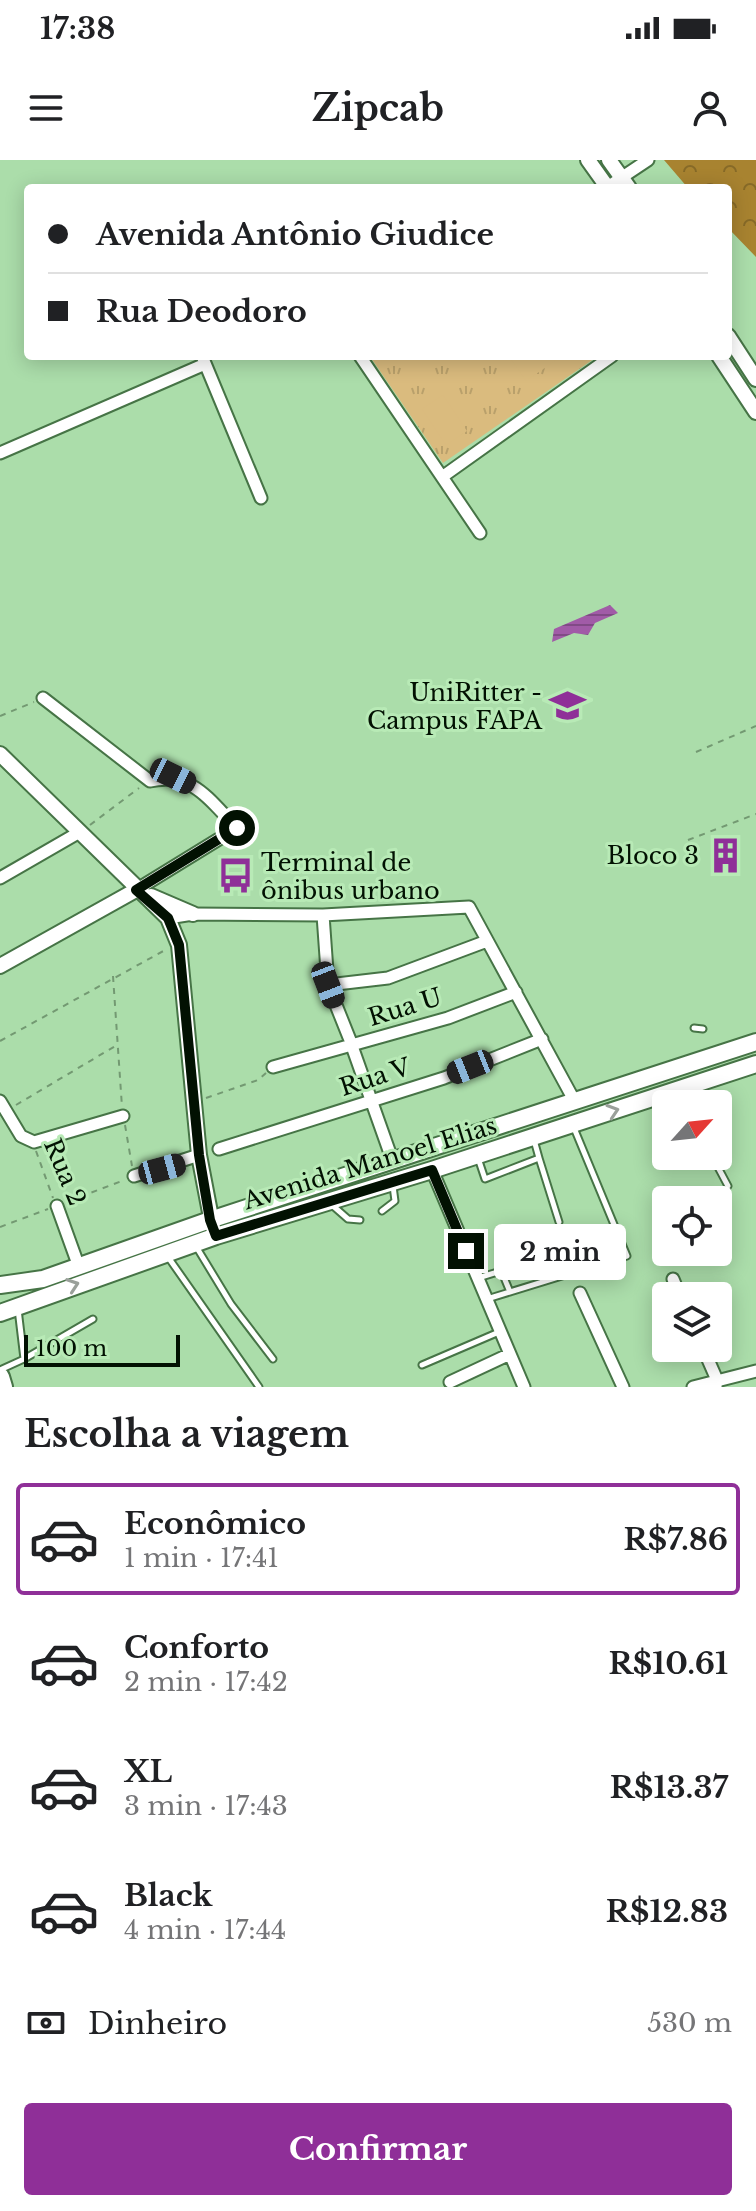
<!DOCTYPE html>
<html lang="pt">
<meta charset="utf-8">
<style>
body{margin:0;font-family:"Libre Baskerville",serif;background:#f6f6f6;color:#202124;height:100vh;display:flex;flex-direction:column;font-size:30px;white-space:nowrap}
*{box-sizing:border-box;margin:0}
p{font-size:26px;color:#757577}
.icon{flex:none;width:44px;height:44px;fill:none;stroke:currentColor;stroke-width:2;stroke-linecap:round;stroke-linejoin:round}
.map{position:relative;height:1227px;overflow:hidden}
.drawer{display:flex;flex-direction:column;background:#fff;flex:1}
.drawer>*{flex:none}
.guide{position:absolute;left:24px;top:24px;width:708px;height:176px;border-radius:8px;box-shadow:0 4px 20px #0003;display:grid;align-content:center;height:176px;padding:0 24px;background:#fff}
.needle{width:52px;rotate:63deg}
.controls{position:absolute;left:652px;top:930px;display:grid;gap:16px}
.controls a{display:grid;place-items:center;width:80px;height:80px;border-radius:8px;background:#fff;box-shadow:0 4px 20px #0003;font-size:40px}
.scale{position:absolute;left:24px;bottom:20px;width:156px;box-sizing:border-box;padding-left:8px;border:4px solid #021102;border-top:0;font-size:22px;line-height:28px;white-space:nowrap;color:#021102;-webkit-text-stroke:6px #b8eab6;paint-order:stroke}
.end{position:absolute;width:36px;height:36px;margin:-18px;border:10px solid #021102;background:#fff;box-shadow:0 0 0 4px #fff}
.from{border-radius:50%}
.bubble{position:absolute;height:56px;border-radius:8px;background:#fff;box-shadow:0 4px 20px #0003;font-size:26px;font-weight:700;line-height:56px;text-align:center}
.car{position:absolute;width:24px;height:48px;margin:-24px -12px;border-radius:10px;box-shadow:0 0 6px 2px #0007;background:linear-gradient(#222 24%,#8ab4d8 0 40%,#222 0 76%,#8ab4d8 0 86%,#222 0)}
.guide b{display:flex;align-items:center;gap:28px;height:76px;font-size:30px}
.guide b+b{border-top:2px solid #e0e0e0}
.guide i{width:20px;height:20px;background:#202124}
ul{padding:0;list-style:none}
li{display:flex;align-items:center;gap:24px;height:112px;margin:0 16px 12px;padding:0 8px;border:4px solid transparent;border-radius:8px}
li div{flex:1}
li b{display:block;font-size:30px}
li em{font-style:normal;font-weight:700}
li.on{border-color:#8f2f98}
li>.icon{width:72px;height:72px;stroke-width:1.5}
h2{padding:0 24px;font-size:36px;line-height:96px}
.pay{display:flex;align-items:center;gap:20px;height:88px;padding:0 24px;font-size:30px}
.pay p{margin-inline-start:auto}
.cta{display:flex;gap:16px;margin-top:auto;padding:16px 24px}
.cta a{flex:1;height:92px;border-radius:8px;background:#8f2f98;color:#fff;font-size:32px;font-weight:700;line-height:92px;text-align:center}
.status{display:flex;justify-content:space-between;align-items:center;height:56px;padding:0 40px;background:#fff;direction:ltr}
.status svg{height:22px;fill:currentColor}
header{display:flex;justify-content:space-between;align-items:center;height:104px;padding:0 24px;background:#fff;font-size:36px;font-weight:700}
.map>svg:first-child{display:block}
.forest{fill:url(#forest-crowns)}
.park{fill:url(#park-tufts)}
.garden{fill:#dabb7e}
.water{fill:url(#water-rules)}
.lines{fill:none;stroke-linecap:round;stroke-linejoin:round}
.service-casing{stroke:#467446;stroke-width:9}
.minor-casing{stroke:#467446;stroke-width:15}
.tertiary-casing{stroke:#467446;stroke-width:18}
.secondary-casing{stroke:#467446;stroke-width:20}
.primary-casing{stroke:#467446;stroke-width:22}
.path{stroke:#739972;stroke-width:2;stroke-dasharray:6 6;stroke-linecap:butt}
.service{stroke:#fff;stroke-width:5}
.minor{stroke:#fff;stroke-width:11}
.tertiary{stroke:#fff;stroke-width:14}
.secondary{stroke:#fff;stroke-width:16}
.primary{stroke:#fff;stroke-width:18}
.oneway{stroke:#9aa09a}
.route{stroke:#021102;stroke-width:10}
.labels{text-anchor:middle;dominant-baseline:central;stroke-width:6;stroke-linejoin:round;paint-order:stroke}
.poi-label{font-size:24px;fill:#021102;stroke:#b8eab6;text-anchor:end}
.street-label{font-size:24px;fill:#021102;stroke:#b8eab6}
</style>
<div class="status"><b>17:38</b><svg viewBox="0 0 49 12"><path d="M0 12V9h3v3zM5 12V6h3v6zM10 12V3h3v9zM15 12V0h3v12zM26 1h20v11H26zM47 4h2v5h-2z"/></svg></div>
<header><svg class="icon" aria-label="menu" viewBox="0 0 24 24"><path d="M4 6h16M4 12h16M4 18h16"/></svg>Zipcab<svg class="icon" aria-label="person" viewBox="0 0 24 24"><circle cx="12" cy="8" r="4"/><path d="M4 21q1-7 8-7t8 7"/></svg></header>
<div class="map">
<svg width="756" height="1227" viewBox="0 0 756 1227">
<defs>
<pattern id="forest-crowns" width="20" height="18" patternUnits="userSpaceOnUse" patternTransform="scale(2)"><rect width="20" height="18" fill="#a88330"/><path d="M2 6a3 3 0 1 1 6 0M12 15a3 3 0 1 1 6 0" fill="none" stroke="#876a27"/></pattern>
<pattern id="park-tufts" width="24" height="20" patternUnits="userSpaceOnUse" patternTransform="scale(2)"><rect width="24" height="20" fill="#dabb7e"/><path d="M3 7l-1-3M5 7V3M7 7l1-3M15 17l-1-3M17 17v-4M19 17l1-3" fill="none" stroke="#b9a06b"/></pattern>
<pattern id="water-rules" width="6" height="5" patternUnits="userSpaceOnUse" patternTransform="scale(2)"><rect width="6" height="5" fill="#a15ba7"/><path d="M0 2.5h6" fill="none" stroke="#814a86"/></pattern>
</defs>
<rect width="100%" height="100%" fill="#abddaa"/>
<path class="forest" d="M 664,0 L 756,0 L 756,97 L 728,68 L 728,28 L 688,28 Z"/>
<path class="park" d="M 374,196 L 598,196 L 443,303 L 371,198 Z"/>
<path class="garden" d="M 509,196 L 562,196 L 526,221 Z
M 443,235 L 467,271 L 446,285 L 422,249 Z"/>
<path class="water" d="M 610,445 L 618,453 L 595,463 L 588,475 L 574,473 L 552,482 L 554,469 Z"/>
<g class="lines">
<defs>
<path id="service" d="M 694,868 L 703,869
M 679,930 L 684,944
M 534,980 L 539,998
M 712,996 L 728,1026
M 478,998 L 485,1019 L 539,998 L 559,1062
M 332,1045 L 348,1059 L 360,1060
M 382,1051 L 395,1041 L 393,1026
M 197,1088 L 231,1144 L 273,1199
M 168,1097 L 259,1227
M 501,1110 L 510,1132
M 478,1118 L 618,1075
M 487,1139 L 627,1096 L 574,968
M 18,1149 L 24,1199 L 93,1159
M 422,1205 L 499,1172
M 0,1210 L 24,1199"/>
<path id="minor" d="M 606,28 L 648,0
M 202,196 L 261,338
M 360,196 L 480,373
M 0,293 L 205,204
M 442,317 L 612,196
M 43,538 L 150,621 C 193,612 208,639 237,668
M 0,718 L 78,673
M 136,730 L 245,663
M 323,755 L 328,825 L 352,885
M 168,758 L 193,754 L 323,755 L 469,747 L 574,940
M 328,825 L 388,818 L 487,781
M 353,889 L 392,999
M 273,907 L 448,858 L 516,832
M 0,941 L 21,976 L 34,982 L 123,956
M 219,989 L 444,918 L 542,879
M 432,1010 L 524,1227
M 134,1016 L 199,995
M 57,1046 L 79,1107
M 673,1119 L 680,1136
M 580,1133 L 623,1227
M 703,1188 L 717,1220 L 716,1226
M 450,1222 L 510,1194
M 693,1227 L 756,1211"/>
<path id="tertiary" d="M 588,0 L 608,28
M 609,0 L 629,28
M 728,176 L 756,219
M 719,196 L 756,252
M 0,594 L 168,758 L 179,785 L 199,995 L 213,1068
M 151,736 L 193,754
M 0,806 L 136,730"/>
<path id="secondary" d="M 0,1125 L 43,1119 L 210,1060 L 756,882
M 0,1153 L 216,1076 L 432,1010 L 756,904"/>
<path id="primary" d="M 0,1217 L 3,1227"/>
</defs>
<use href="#service" class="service-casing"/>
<use href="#minor" class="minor-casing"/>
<use href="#tertiary" class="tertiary-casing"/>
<use href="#secondary" class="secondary-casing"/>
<use href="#primary" class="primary-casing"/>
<path class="path" d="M 0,556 L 34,542
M 696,592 L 756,566
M 90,665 L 139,628
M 688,680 L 756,654
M 113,816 L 122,947
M 0,881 L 167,789
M 206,938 L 258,920 L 266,913
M 16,945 L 117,885
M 125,965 L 132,1006
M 36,991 L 53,1038
M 69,1041 L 122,1021
M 0,1067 L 48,1049"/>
<use href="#service" class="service"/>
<use href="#minor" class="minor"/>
<use href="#tertiary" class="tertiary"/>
<use href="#secondary" class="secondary"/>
<use href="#primary" class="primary"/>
</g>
<defs><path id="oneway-chevron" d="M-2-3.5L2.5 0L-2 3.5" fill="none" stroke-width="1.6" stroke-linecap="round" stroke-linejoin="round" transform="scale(2)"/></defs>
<g class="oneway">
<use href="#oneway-chevron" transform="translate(613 951) rotate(-18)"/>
<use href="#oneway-chevron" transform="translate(73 1125) rotate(-19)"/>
</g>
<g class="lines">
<path class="route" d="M 237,668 L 136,730 L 168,758 L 179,785 L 199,995 L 210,1060 L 216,1076 L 432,1010 L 466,1091"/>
</g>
<defs>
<symbol id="university-bare" viewBox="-9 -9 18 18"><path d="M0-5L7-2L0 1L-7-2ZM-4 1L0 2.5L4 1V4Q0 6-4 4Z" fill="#8f2f98" stroke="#b8eab6" stroke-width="2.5" paint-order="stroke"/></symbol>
<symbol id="building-bare" viewBox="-9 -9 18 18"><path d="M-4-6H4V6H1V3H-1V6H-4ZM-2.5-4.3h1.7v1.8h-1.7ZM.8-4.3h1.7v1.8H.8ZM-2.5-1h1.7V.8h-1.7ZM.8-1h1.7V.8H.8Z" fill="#8f2f98" stroke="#b8eab6" stroke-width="2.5" paint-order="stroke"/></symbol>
<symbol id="bus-bare" viewBox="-9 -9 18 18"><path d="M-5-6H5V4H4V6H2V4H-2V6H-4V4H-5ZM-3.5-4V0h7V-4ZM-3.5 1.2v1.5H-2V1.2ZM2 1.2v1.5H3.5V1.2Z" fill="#8f2f98" stroke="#b8eab6" stroke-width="2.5" paint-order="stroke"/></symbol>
</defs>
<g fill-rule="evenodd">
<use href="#university-bare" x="542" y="520" width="51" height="51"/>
<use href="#building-bare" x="700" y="670" width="51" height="51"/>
<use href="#bus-bare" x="210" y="690" width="51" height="51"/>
</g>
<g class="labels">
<g class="poi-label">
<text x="542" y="532">UniRitter -<tspan x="542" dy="28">Campus FAPA</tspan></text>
<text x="699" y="695">Bloco 3</text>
<text x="261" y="702" text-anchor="start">Terminal de<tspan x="261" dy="28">ônibus urbano</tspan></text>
</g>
<g class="street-label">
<text transform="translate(405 847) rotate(-17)">Rua U</text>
<text transform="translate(375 917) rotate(-18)">Rua V</text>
<text transform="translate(370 1003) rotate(-17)">Avenida Manoel Elias</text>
<text transform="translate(65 1012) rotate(67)">Rua 2</text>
</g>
</g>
</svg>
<div class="controls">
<a><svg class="needle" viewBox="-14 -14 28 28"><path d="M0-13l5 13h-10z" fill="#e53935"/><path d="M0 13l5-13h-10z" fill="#757577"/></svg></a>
<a><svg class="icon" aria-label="locate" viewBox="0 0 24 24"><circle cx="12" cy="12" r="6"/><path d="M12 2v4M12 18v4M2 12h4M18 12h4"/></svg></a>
<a><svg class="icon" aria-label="layers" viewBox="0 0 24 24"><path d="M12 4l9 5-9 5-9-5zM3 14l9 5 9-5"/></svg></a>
</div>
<div class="scale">100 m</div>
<i class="end from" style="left:237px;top:668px"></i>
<i class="end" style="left:466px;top:1091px"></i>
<div class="bubble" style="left:494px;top:1064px;width:132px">2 min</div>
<i class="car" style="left:173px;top:616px;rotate:116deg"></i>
<i class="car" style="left:328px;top:825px;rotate:159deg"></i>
<i class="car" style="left:470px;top:907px;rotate:248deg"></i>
<i class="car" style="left:162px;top:1009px;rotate:75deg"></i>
<div class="guide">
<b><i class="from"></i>Avenida Antônio Giudice</b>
<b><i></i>Rua Deodoro</b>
</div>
</div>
<section class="drawer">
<h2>Escolha a viagem</h2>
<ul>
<li class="on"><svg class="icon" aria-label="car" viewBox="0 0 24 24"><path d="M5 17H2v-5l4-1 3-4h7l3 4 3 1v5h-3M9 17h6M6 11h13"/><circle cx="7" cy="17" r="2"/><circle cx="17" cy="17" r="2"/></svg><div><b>Econômico</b><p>1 min · 17:41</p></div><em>R$7.86</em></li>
<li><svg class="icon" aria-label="car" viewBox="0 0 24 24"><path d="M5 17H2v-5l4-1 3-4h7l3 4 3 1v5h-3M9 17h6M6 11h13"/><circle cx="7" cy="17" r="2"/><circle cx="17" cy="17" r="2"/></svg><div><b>Conforto</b><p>2 min · 17:42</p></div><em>R$10.61</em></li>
<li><svg class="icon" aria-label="car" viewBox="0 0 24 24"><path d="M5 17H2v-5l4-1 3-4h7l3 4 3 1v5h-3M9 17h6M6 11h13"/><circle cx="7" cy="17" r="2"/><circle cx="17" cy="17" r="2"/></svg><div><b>XL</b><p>3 min · 17:43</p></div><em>R$13.37</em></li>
<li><svg class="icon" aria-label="car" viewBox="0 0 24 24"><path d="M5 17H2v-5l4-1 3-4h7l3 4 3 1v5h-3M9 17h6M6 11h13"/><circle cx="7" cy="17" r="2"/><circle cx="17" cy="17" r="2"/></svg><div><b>Black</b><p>4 min · 17:44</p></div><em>R$12.83</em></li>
</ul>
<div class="pay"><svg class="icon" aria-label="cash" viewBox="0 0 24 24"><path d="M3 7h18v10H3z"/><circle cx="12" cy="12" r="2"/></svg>Dinheiro<p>530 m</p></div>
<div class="cta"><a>Confirmar</a></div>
</section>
